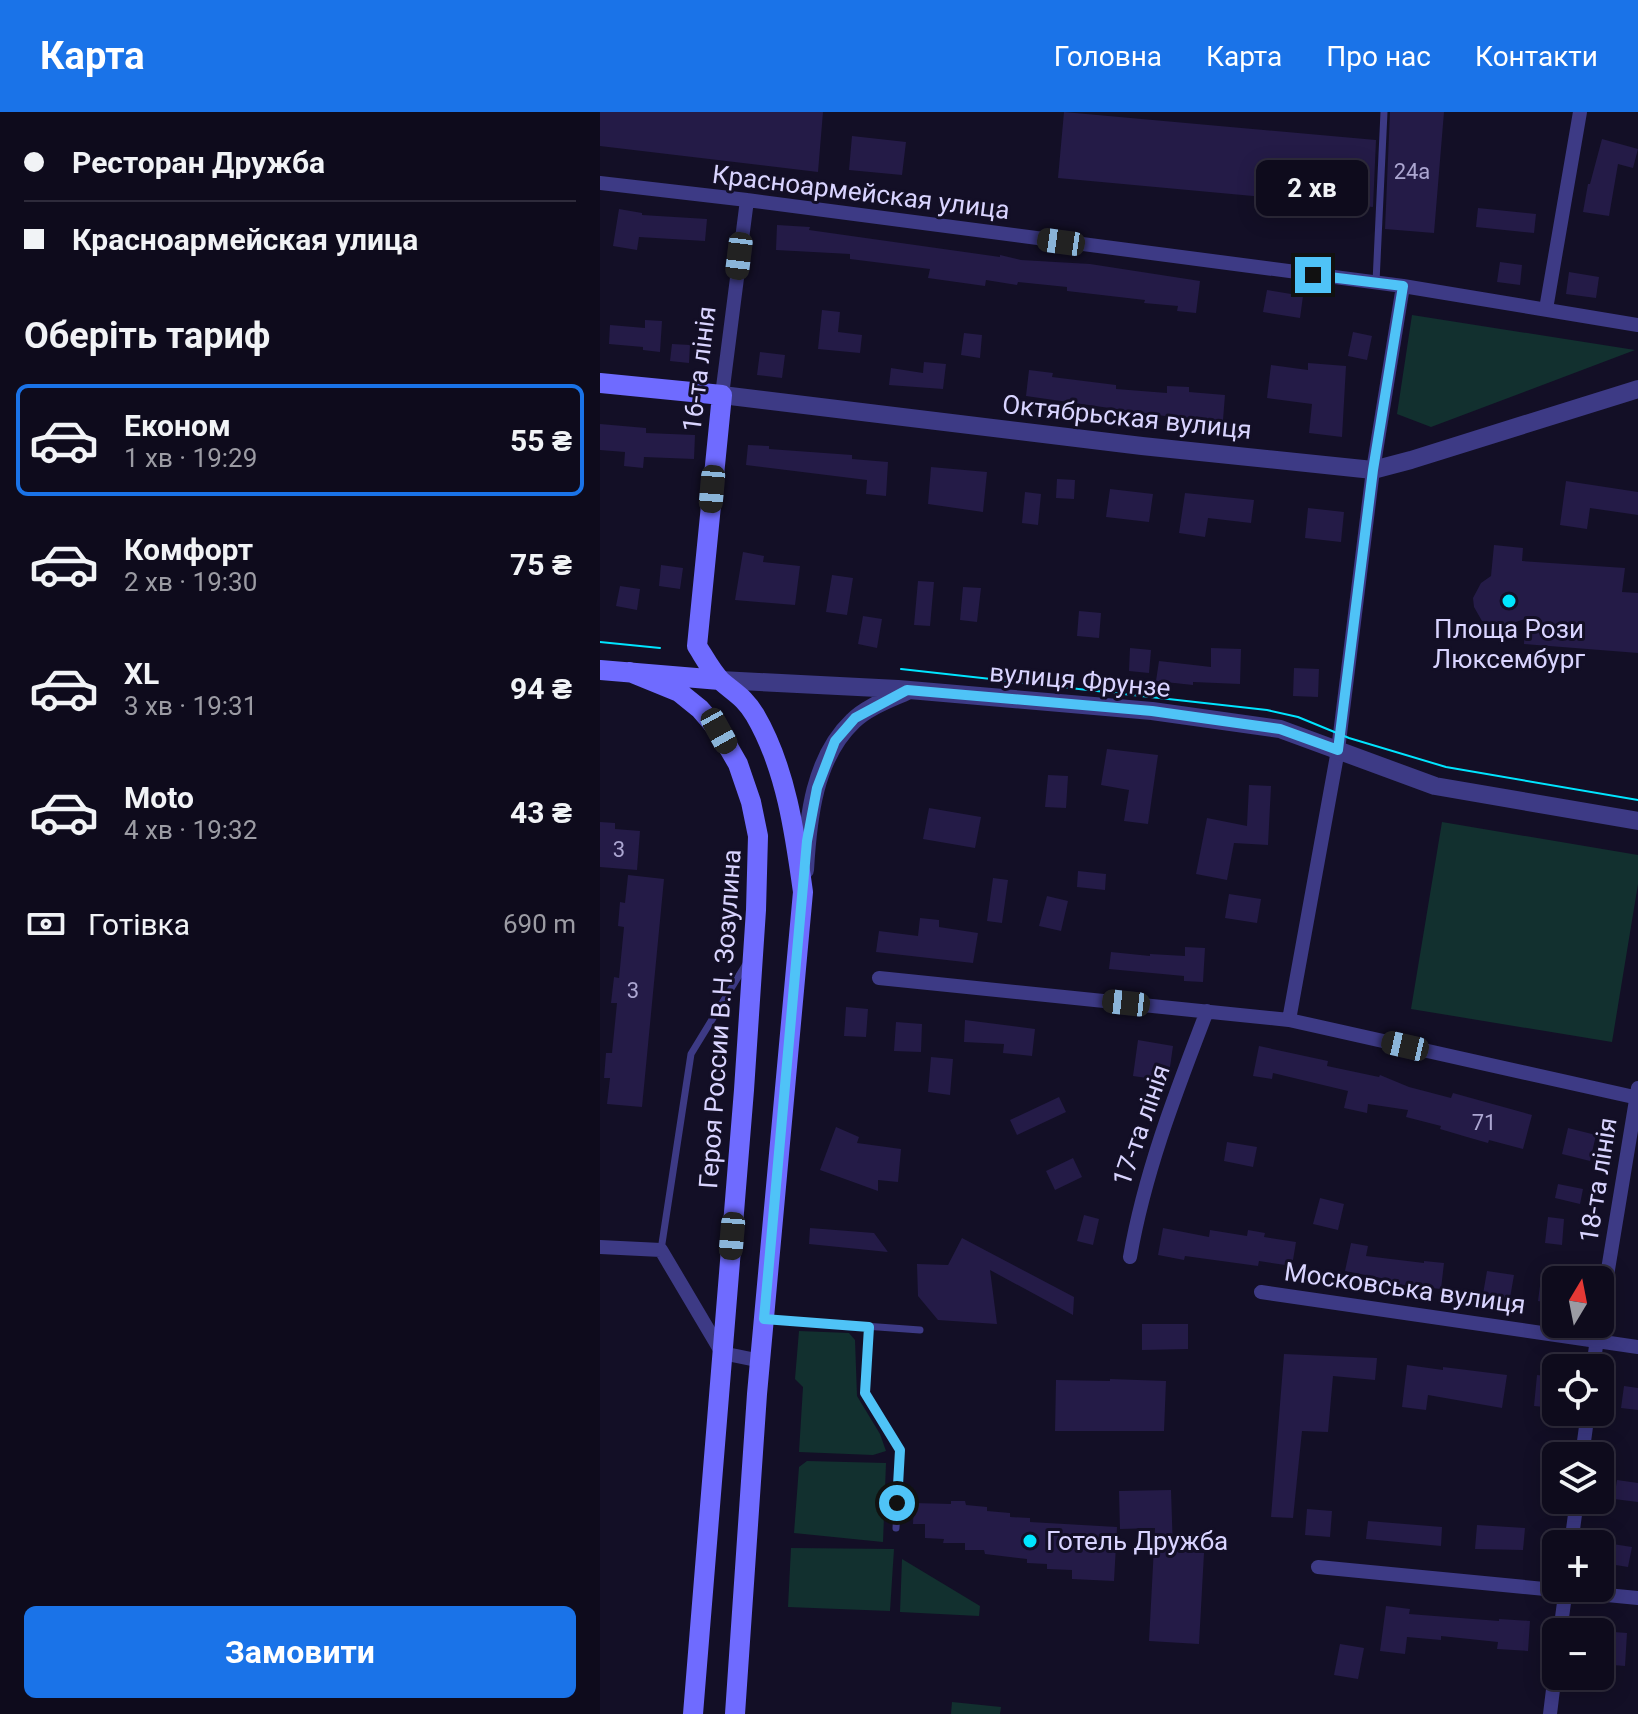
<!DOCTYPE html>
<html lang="uk">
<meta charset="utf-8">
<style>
body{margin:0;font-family:Roboto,sans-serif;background:#171425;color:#f1f3f6;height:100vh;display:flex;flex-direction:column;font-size:30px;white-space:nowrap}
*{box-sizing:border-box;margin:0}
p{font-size:26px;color:#9b9ba3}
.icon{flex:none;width:44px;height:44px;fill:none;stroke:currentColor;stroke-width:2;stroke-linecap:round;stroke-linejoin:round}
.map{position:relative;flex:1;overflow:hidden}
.panel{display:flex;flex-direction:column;background:#0e0b1c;width:600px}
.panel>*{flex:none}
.guide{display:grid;align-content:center;height:176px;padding:0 24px;background:#0e0b1c}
.needle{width:52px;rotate:10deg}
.controls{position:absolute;left:942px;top:1154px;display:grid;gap:16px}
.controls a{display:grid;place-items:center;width:72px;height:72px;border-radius:12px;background:#0e0b1c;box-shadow:0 4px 20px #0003,0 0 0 2px #2e2b3b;font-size:40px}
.end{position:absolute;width:36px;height:36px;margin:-18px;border:10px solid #4fc3f7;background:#111;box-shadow:0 0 0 4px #111}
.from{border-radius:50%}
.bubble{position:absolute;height:56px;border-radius:12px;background:#0e0b1c;box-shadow:0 4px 20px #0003,0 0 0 2px #2e2b3b;font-size:26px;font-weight:700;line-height:56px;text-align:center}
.car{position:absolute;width:24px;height:48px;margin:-24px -12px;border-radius:10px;box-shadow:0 0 6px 2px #0007;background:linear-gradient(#222 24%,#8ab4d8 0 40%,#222 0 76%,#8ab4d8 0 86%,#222 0)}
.guide b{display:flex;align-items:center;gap:28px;height:76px;font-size:30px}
.guide b+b{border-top:2px solid #2e2b3b}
.guide i{width:20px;height:20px;background:#f1f3f6}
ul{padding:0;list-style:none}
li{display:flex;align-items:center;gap:24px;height:112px;margin:0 16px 12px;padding:0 8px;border:4px solid transparent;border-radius:12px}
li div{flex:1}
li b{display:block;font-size:30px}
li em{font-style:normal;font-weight:700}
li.selected{border-color:#1a73e8}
li>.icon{width:72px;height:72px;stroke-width:1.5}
h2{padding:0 24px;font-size:36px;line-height:96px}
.pay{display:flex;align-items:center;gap:20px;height:88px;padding:0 24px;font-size:30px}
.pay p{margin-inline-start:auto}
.action{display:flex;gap:16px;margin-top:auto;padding:16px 24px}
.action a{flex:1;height:92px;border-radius:12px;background:#1a73e8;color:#fff;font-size:32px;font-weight:700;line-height:92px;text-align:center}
header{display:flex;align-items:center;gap:48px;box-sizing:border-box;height:112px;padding:0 40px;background:#1a73e8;color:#fff}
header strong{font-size:38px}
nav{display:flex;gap:44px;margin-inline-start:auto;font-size:28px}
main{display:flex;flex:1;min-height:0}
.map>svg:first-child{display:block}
.green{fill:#12302f}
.building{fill:#241b47}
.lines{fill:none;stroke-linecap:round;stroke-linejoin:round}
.service{stroke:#3d3a85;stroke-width:7}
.minor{stroke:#3d3a85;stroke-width:14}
.tertiary{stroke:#3d3a85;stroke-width:18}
.secondary{stroke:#6f6bff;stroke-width:20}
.tram{stroke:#00e5ff;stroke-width:2}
.route{stroke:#4fc3f7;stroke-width:10}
.poi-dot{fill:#00e5ff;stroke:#130f26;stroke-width:3}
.labels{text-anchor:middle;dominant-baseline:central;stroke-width:6;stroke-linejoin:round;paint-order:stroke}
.number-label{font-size:22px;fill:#aca6d1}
.street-label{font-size:26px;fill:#d9d4ff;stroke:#130f26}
.poi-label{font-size:26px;fill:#d9d4ff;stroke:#130f26}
</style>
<header>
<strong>Карта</strong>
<nav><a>Головна</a><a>Карта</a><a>Про нас</a><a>Контакти</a></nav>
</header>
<main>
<section class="panel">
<div class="guide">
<b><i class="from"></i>Ресторан Дружба</b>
<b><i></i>Красноармейская улица</b>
</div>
<h2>Оберіть тариф</h2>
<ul>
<li class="selected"><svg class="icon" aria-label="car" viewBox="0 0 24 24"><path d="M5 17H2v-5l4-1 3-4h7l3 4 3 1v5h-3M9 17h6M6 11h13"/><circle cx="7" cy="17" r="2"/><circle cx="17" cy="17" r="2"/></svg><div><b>Економ</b><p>1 хв · 19:29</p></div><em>55 ₴</em></li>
<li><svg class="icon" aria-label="car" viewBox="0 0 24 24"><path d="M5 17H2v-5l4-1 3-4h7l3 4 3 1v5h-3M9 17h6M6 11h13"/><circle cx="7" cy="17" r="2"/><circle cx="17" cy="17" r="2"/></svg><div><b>Комфорт</b><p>2 хв · 19:30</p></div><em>75 ₴</em></li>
<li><svg class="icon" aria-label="car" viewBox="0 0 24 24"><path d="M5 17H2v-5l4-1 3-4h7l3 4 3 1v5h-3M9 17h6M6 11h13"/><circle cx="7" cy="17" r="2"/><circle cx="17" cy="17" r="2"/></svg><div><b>XL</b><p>3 хв · 19:31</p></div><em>94 ₴</em></li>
<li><svg class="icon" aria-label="car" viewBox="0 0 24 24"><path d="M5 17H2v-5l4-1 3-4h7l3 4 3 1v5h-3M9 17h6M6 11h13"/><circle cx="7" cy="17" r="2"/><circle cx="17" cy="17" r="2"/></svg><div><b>Moto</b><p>4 хв · 19:32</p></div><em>43 ₴</em></li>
</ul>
<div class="pay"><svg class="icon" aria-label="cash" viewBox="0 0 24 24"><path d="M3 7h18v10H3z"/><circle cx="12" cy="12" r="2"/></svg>Готівка<p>690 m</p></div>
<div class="action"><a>Замовити</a></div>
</section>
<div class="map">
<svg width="1038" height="1602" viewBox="0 0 1038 1602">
<rect width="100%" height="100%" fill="#130f26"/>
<path class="green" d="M 812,203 L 1035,238 L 831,315 L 797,302 Z
M 842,710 L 1038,743 L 1038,772 L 1012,930 L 811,897 Z
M 199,1219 L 249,1221 L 255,1228 L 257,1284 L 280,1322 L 286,1339 L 273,1343 L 199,1340 L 203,1275 L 195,1267 Z
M 207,1349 L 286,1351 L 283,1430 L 194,1421 L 199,1355 Z
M 191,1436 L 294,1437 L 290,1499 L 188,1495 Z
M 302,1447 L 380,1494 L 379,1504 L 300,1500 Z
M 352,1590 L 401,1595 L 400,1602 L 351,1602 Z"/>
<path class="building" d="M 0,0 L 223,0 L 218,60 L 0,34 Z
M 464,0 L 776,28 L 773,95 L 458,66 Z
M 790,0 L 844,0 L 834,121 L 785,117 Z
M 252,24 L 306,30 L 302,63 L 249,58 Z
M 1002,27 L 1038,37 L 1033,56 L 1018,52 L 1009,104 L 983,100 L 988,72 L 990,72 Z
M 878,96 L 936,102 L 934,121 L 876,115 Z
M 19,97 L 42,101 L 42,103 L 107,107 L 105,129 L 39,125 L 37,138 L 13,134 Z
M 177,113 L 210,115 L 209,118 L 400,145 L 400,143 L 421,148 L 490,152 L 600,169 L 596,201 L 577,199 L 578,194 L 544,191 L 545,188 L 467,179 L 467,175 L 418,170 L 417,173 L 386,168 L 385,174 L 328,166 L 330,157 L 250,147 L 250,142 L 176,138 Z
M 900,150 L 922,153 L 920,173 L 897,170 Z
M 969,160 L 999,165 L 996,186 L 966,182 Z
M 667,178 L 703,184 L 700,206 L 663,200 Z
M 222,198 L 240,200 L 238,220 L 262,223 L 260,241 L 218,237 Z
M 45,208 L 62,209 L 60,240 L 43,238 L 43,235 L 9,232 L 10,213 L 45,216 Z
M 753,220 L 772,224 L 767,248 L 748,244 Z
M 364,221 L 382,223 L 380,246 L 361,243 Z
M 72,232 L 90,233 L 89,251 L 70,249 Z
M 160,240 L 185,243 L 182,266 L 157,263 Z
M 324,250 L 346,252 L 343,277 L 289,273 L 291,256 L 323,261 Z
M 708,251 L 746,254 L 742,325 L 709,321 L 712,292 L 667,286 L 671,253 L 708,258 Z
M 429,258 L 453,261 L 452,265 L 516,273 L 516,277 L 567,281 L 567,274 L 589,275 L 589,280 L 625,283 L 623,308 L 565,304 L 426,284 Z
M 0,312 L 46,316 L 46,321 L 95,323 L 94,347 L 44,345 L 43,356 L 24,354 L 25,340 L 0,338 Z
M 148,333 L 169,334 L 169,337 L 252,343 L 252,347 L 288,350 L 286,384 L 266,382 L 267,368 L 146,353 Z
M 331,355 L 387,360 L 383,400 L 328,392 Z
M 457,367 L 475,368 L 474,387 L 456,386 Z
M 966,369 L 1038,380 L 1038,403 L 990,396 L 987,417 L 960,413 Z
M 510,377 L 553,382 L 549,410 L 506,405 Z
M 425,380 L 441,382 L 438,413 L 422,411 Z
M 585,381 L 654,388 L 651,411 L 608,406 L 605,425 L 579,421 Z
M 708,396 L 744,400 L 741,430 L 705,426 Z
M 894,433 L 923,436 L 922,449 L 1025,456 L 1022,480 L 1038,481 L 1038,541 L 924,532 L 925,507 L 897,516 L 882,509 L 874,495 L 873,486 L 881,471 L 891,464 Z
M 143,440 L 164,444 L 163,450 L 200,454 L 195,493 L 135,488 Z
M 61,453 L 83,456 L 80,477 L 59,474 Z
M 232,463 L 253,466 L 247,503 L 226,500 Z
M 318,469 L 334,470 L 330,514 L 314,513 Z
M 20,474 L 40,477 L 37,498 L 16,494 Z
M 363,475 L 381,476 L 377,510 L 360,508 Z
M 479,499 L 501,501 L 499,526 L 477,524 Z
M 263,504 L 282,507 L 277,536 L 258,532 Z
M 530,536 L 551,538 L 549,561 L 529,559 Z
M 611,536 L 641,537 L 640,572 L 593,570 L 593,573 L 556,569 L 559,549 L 611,555 Z
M 694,556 L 719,557 L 718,585 L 693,584 Z
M 507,637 L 558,643 L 548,712 L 524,709 L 529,678 L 501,673 Z
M 448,663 L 468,664 L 466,696 L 445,695 Z
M 649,673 L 671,674 L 668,733 L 634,731 L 627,768 L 596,762 L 607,706 L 647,714 Z
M 329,696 L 381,705 L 375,736 L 323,727 Z
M 0,710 L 15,711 L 15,717 L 40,719 L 37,758 L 0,755 Z
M 478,759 L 506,762 L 505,778 L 477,775 Z
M 28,763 L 64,767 L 42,995 L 7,992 L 10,966 L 4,966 L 6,941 L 12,941 L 17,891 L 11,891 L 14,865 L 19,866 L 24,815 L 18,814 L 20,790 L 25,791 Z
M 393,766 L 408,768 L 402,811 L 387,809 Z
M 629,782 L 661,787 L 657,811 L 625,806 Z
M 447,784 L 468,789 L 461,819 L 439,814 Z
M 320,806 L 339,808 L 339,815 L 378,821 L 373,851 L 276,840 L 279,819 L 318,824 Z
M 585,835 L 605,836 L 603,870 L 584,869 L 584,864 L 509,857 L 511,840 L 550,844 L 550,842 L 585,844 Z
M 246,895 L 268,897 L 266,925 L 244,924 Z
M 365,908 L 435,917 L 432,944 L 403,941 L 404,932 L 364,930 Z
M 296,910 L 322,912 L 321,940 L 294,939 Z
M 538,928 L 573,934 L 568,969 L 533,964 Z
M 659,934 L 728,949 L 727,954 L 779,965 L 780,963 L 809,975 L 851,986 L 853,981 L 932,1003 L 923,1037 L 889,1028 L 888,1031 L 867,1025 L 840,1017 L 841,1014 L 806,1005 L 808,998 L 768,992 L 767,1001 L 744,996 L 748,979 L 673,961 L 672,967 L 653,964 Z
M 331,945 L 353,947 L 350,983 L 328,980 Z
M 459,985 L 466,1000 L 417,1023 L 410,1008 Z
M 236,1015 L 259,1025 L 257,1031 L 301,1037 L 298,1070 L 278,1068 L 278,1079 L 220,1058 Z
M 968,1016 L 996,1023 L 990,1049 L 962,1042 Z
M 627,1030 L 657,1035 L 653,1055 L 624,1049 Z
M 473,1046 L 482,1065 L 455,1078 L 446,1059 Z
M 958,1072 L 983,1077 L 980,1092 L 955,1086 Z
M 720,1086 L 744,1092 L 738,1118 L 713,1112 Z
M 484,1103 L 499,1107 L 493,1133 L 477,1129 Z
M 948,1105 L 964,1107 L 962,1133 L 945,1131 Z
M 210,1116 L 274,1121 L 288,1140 L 209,1132 Z
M 563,1116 L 609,1125 L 610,1118 L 647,1124 L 648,1118 L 665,1121 L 664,1125 L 696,1130 L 692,1154 L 659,1149 L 658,1154 L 585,1144 L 584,1148 L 558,1143 Z
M 362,1126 L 474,1185 L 473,1203 L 390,1158 L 397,1212 L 338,1208 L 318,1184 L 317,1152 L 348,1153 Z
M 751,1131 L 768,1134 L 766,1144 L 824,1151 L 824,1149 L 844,1151 L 841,1177 L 786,1171 L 786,1167 L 745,1159 Z
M 887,1159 L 914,1163 L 910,1186 L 883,1182 Z
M 941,1166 L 956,1168 L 956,1192 L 938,1189 Z
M 542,1212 L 588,1212 L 588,1237 L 542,1238 Z
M 684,1242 L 777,1246 L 775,1268 L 733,1264 L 728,1320 L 702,1319 L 693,1406 L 671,1405 Z
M 807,1253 L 843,1258 L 843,1255 L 907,1263 L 902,1296 L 828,1283 L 826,1298 L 802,1295 Z
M 937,1263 L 956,1265 L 956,1296 L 934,1294 Z
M 510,1267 L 566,1269 L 564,1319 L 455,1319 L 456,1268 L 510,1269 Z
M 1024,1274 L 1038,1276 L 1038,1298 L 1021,1296 Z
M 1017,1368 L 1038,1371 L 1038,1390 L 1014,1387 Z
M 571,1378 L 573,1439 L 604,1441 L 599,1532 L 549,1529 L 555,1416 L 520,1417 L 519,1379 Z
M 351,1389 L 365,1389 L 366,1393 L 387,1395 L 387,1399 L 410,1401 L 410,1405 L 430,1406 L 430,1410 L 517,1415 L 514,1469 L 472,1467 L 472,1458 L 447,1457 L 447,1452 L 427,1451 L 427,1447 L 385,1442 L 384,1438 L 365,1438 L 365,1431 L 343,1431 L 344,1427 L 325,1426 L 325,1412 L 313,1412 L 314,1391 L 351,1392 Z
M 707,1397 L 732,1399 L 730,1425 L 705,1423 Z
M 768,1409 L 842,1415 L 841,1434 L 766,1427 Z
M 877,1413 L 925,1416 L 923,1438 L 875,1437 Z
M 1006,1431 L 1032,1435 L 1028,1455 L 1003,1451 Z
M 786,1494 L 810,1497 L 809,1502 L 899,1509 L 899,1507 L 930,1509 L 928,1539 L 897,1537 L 898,1530 L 841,1524 L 841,1528 L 807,1525 L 805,1542 L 780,1539 Z
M 1000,1519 L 1027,1521 L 1025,1554 L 1000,1552 Z
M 740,1532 L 764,1536 L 758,1567 L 734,1563 Z"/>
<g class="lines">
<path class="service" d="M 776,170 L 784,0
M 61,1138 L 91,942 L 146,852
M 167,1207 L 320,1218
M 269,1215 L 265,1281 L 300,1338 L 296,1416"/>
<path class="minor" d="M 0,71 L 147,88 L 803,174 L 1038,213
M 946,197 L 980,0
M 122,283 L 147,88
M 279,866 L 689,908 L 1038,986
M 689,908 L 738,638 L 773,358 L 803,174
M 0,1135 L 61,1138 L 122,1241 L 161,1249
M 530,1145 C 545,1059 576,980 607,899
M 661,1180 L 1038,1235
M 1000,1206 L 1038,976
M 993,1256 L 999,1212
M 982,1344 L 988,1300
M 971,1432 L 977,1388
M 718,1455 L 1038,1486
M 960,1520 L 966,1476
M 950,1602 L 956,1553"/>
<path class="tertiary" d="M 122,283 L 542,334 L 773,358 L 811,348 L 1038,277
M 120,568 L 298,577 L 552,599 L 680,617 L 835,674 L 1038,709
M 205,758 C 208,706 214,646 253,609 C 267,595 290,587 307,579"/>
<path class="secondary" d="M 0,271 L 122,283 L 97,534 C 104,545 112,560 121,569 C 136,582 144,585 155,603 C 186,656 195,722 203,780 L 157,1282 L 135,1602
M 0,558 L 120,568
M 30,560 L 79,580 L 100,597 L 119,619 L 138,652 L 151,690 L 158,724 L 156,798 L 144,978 L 93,1602"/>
<path class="tram" d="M 0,530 L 60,536
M 301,557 L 667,598 L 698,605 L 749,626 L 846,655 L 1038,688"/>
</g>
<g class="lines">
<path class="route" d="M 297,1391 L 300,1338 L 265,1281 L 269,1215 L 164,1207 L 207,729 L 217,676 L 235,629 L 255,606 L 307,578 L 552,599 L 680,617 L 738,638 L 773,358 L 803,174 L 713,163"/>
</g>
<g class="poi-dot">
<circle cx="909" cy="489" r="8"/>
<circle cx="430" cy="1429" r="8"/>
</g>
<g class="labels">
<g class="number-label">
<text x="812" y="59">24а</text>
<text x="19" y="737">3</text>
<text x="33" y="878">3</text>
<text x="884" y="1010">71</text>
</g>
<g class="street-label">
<text transform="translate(261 80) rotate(7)">Красноармейская улица</text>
<text transform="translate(99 257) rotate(-83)">16-та лінія</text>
<text transform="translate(527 305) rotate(6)">Октябрьская вулиця</text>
<text transform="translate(480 568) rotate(5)">вулиця Фрунзе</text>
<text transform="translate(120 907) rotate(-86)">Героя России В.Н. Зозулина</text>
<text transform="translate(541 1013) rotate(-71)">17-та лінія</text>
<text transform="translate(998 1068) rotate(-81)">18-та лінія</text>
<text transform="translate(805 1176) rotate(8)">Московська вулиця</text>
</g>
<g class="poi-label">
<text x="909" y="517">Площа Рози<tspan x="909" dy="30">Люксембург</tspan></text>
<text x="446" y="1429" text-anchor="start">Готель Дружба</text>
</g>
</g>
</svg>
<div class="controls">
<a><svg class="needle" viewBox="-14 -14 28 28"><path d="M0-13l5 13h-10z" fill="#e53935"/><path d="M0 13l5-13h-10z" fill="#9b9ba3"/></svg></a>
<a><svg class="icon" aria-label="locate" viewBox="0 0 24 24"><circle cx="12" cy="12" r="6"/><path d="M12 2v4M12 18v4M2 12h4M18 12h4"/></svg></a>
<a><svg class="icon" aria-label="layers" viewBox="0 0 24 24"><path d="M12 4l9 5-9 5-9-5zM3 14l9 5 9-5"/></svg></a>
<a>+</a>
<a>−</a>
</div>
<i class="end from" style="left:297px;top:1391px"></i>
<i class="end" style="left:713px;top:163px"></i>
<div class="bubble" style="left:656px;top:48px;width:112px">2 хв</div>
<i class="car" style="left:461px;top:130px;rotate:278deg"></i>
<i class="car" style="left:139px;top:144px;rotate:187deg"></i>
<i class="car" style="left:112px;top:377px;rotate:185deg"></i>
<i class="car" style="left:119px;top:619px;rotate:151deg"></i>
<i class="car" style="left:526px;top:891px;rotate:276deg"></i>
<i class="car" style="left:805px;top:934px;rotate:283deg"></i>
<i class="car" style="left:132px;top:1124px;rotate:185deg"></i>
</div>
</main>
